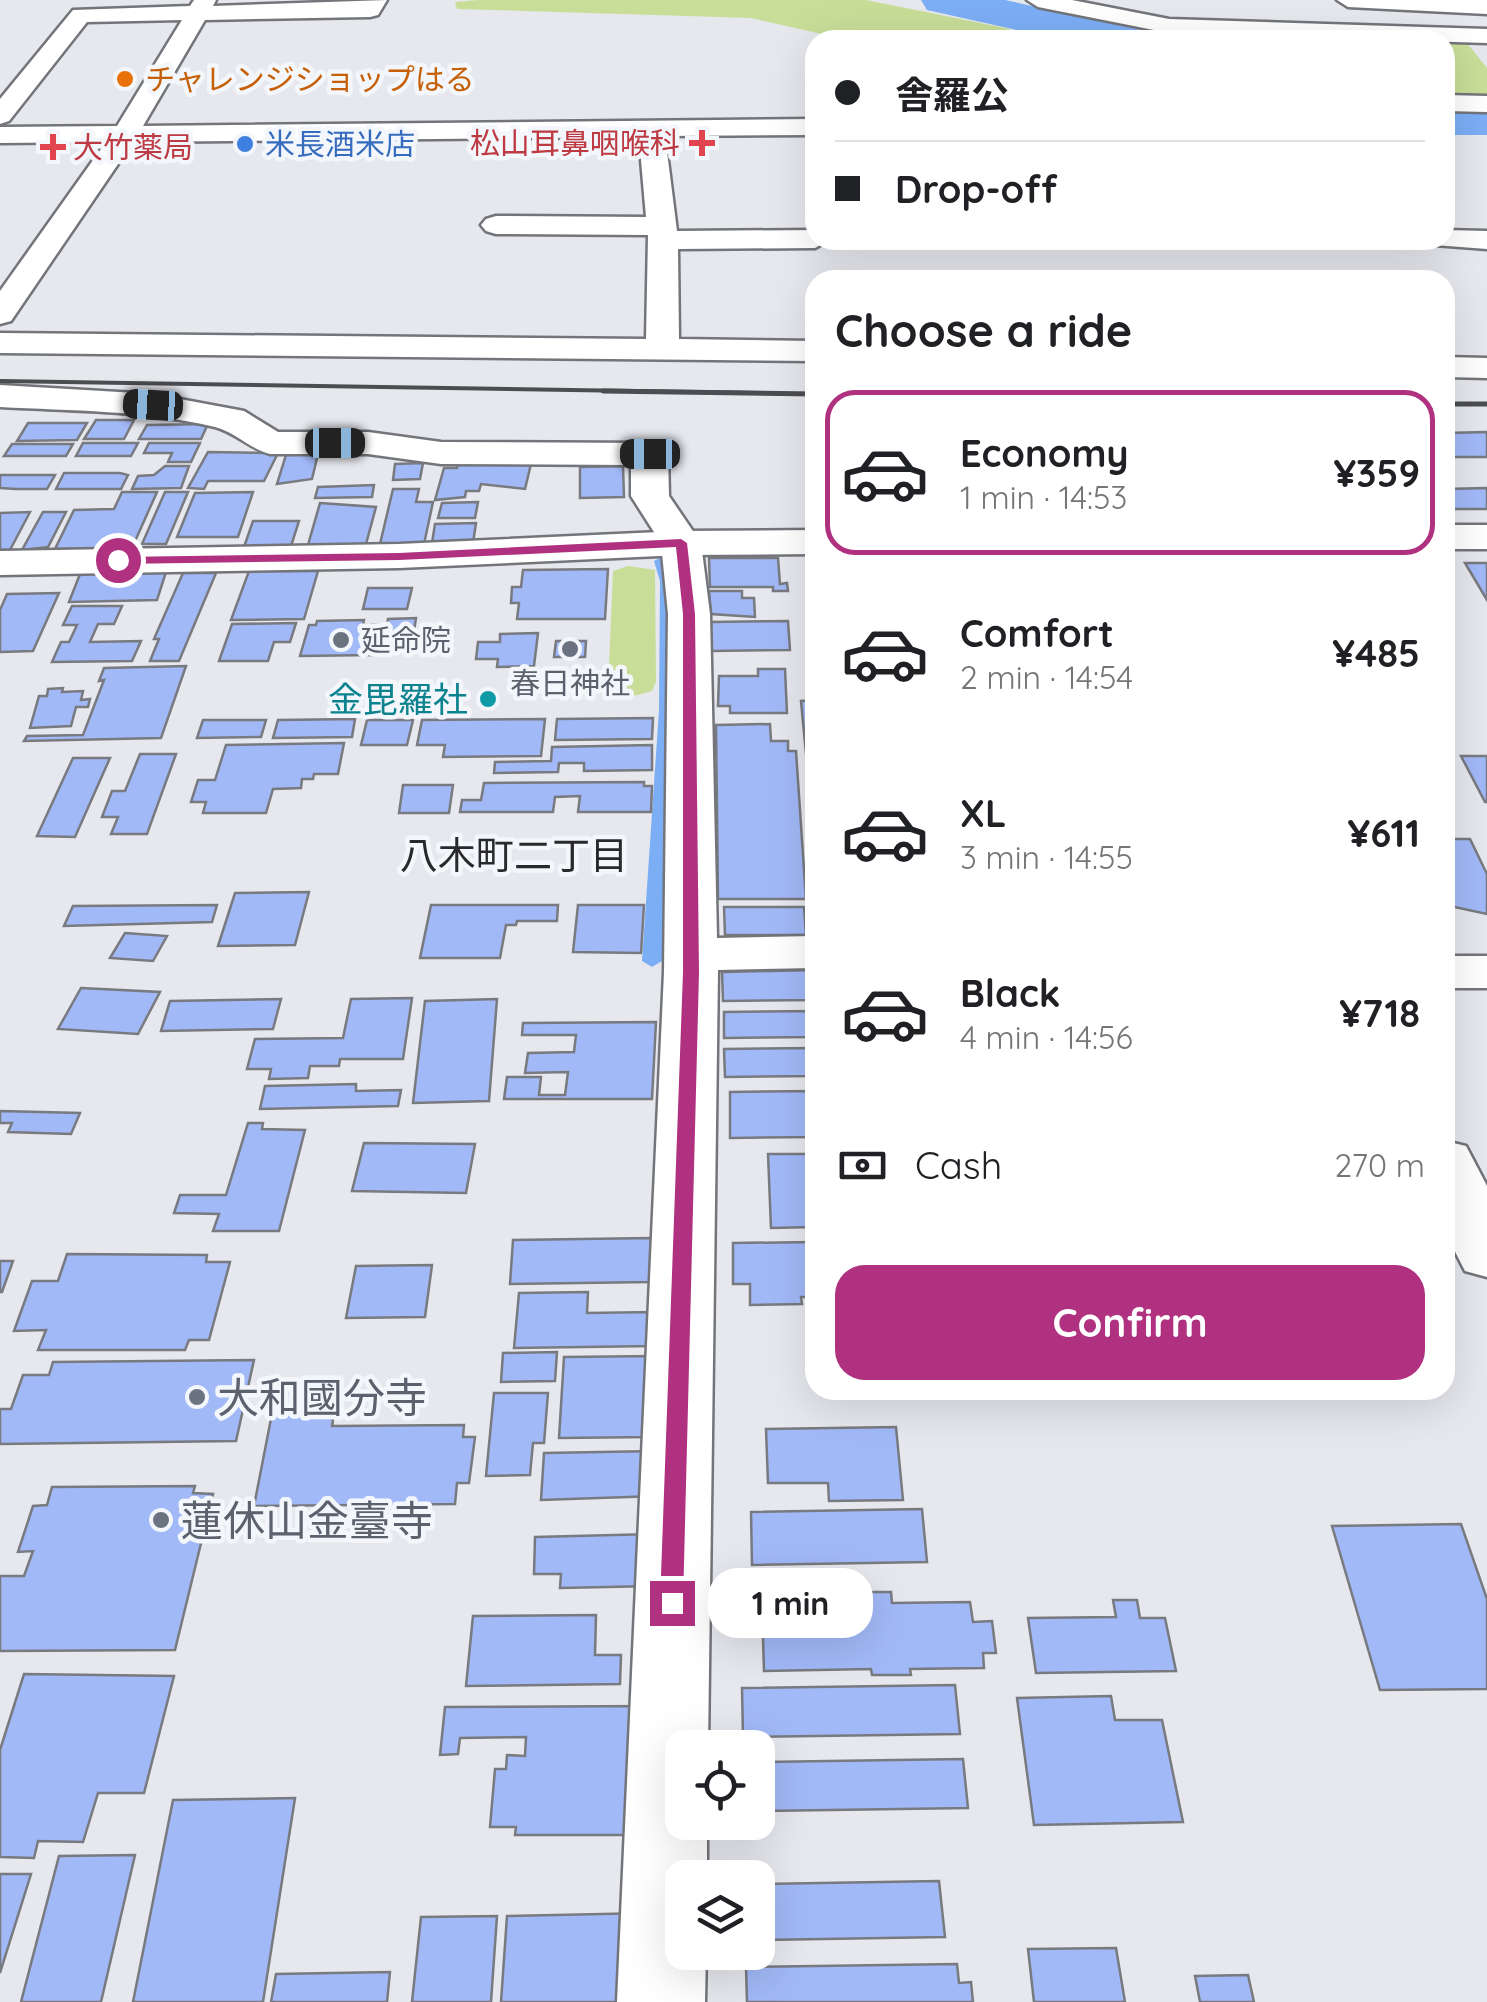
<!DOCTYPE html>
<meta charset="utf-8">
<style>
body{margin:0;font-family:Quicksand,"Noto Sans JP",sans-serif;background:#f6f6f6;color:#202124;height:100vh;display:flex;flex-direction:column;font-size:38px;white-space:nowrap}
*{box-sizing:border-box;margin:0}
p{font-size:32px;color:#757577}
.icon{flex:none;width:55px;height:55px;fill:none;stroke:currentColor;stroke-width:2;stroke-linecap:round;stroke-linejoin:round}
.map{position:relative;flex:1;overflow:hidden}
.sheet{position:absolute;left:805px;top:270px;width:650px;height:1130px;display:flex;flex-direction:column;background:#fff;border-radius:30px;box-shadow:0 10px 40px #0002}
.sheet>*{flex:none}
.top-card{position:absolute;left:805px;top:30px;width:650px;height:220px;border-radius:30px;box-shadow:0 10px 40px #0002;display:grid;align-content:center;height:220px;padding:0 30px;background:#fff}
.controls{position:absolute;left:665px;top:1730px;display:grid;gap:20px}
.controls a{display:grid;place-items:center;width:110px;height:110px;border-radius:20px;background:#fff;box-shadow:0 10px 40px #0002;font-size:50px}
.end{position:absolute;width:45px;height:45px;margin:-22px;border:12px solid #af317f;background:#fff;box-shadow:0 0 0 5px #fff}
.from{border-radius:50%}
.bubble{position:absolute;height:70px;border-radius:30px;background:#fff;box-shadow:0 10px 40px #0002;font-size:32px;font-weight:700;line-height:70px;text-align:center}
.car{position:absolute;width:30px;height:60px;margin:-30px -15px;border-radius:12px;box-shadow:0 0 8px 2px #0007;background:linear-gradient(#222 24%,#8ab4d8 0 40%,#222 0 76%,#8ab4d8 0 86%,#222 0)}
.top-card b{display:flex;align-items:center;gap:35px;height:95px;font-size:38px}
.top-card b+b{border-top:2px solid #e0e0e0}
.top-card i{width:25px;height:25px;background:#202124}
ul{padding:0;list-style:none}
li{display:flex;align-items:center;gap:30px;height:165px;margin:0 20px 15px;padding:0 10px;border:5px solid transparent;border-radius:30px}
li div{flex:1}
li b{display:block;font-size:38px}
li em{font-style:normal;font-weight:700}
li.selected{border-color:#af317f}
li>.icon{width:90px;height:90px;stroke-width:1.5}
h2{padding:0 30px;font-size:45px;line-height:120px}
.pay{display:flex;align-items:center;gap:25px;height:110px;padding:0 30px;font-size:38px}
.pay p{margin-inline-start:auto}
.action{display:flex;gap:20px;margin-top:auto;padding:20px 30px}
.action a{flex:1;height:115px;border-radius:30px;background:#af317f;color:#fff;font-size:40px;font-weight:700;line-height:115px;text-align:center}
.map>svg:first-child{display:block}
.green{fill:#c8de98}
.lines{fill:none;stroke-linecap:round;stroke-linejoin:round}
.stream{fill:#7caef6;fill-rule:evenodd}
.river{fill:#7caef6;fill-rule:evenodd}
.building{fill:#a2b9f8;stroke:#787a7f;stroke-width:2.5}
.minor-casing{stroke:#73757a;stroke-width:5}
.trunk-casing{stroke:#73757a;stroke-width:5}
.minor{fill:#fff;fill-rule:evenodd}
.trunk{fill:#fff;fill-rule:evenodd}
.rail-far1{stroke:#4c4d50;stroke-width:4}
.rail{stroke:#4c4d50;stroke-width:5}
.route{fill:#af317f}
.food-dot{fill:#e8710a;stroke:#f3f6fb;stroke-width:4}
.health-dot{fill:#e0444e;stroke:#f3f6fb;stroke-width:4}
.shop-dot{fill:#3f7fe0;stroke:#f3f6fb;stroke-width:4}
.worship-dot{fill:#6b7280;stroke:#f3f6fb;stroke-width:4}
.culture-dot{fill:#0f9aa8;stroke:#f3f6fb;stroke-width:4}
.labels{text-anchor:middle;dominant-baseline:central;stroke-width:9;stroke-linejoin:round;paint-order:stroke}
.far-food-label{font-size:30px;fill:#c56008;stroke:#f3f6fb;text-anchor:start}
.far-health-label{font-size:30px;fill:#be3a42;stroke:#f3f6fb;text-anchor:end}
.far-shop-label{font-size:30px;fill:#366cbe;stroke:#f3f6fb;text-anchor:start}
.far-worship-label{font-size:30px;fill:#5b616d;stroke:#f3f6fb;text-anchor:start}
.culture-label{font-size:35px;fill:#0d838f;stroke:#f3f6fb;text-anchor:end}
.neighbourhood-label{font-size:38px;fill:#29292c;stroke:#f3f6fb}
.near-worship-label{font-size:42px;fill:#5b616d;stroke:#f3f6fb;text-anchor:start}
</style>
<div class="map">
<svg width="1487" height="2002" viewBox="0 0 1487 2002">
<rect width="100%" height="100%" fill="#e6e8ee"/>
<path class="green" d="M 478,0 L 866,0 L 1010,29 L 997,40 L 848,40 L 751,18 L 457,9 L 455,2 Z
M 1219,33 L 1463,38 L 1487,68 L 1487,96 L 1445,95 L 1445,40 L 1230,40 Z
M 628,566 L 655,570 L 656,682 L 652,691 C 636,696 621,700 608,688 L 613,571 Z"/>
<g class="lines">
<path class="stream" d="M 661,557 L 668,561 L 674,581 L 675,710 L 662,961 L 652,967 L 642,961 L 659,710 L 660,581 L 654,561 Z"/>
<path class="river" d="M 921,0 L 1005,0 L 1141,30 L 1148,40 L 1061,40 L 927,10 Z
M 1445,103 L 1487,103 L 1487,135 L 1445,135 Z"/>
</g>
<path class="building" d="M 96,420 L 134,420 L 124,439 L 84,439 Z
M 28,423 L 87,423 L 77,440 L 17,441 Z
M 208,424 L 201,439 L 139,439 L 147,425 Z
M 1487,432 L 1487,457 L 1449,457 L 1445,452 L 1445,433 Z
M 83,443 L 138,443 L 131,456 L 76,456 Z
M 149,443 L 200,443 L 191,462 L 168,462 L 172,453 L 144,453 Z
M 12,444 L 73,444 L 66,456 L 4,456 Z
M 208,452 L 278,453 L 264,481 L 208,481 L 204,489 L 188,488 Z
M 318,454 L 312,479 L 277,484 L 286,455 Z
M 423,463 L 420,479 L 393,480 L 395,464 Z
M 458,463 L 531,464 L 525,489 L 481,484 L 479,491 L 466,491 L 465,497 L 435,500 L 444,468 L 457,468 Z
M 165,466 L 189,466 L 181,488 L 132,489 L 138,476 L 154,475 Z
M 623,466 L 624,497 L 580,498 L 580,467 Z
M 64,473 L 120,473 L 128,475 L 121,489 L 56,489 Z
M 0,475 L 55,475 L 47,489 L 16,489 L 0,488 Z
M 374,485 L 372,497 L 315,498 L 318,487 Z
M 1487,488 L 1487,509 L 1445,509 L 1445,489 Z
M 393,489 L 419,489 L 416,502 L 433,502 L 424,544 L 380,544 Z
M 122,492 L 157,492 L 132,548 L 55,549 L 74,510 L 114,509 Z
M 165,492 L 188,492 L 166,544 L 142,544 Z
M 253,492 L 238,537 L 177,537 L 195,493 Z
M 478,502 L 475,518 L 438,518 L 442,503 Z
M 320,503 L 376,507 L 366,544 L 308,545 Z
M 30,512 L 10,550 L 0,550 L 0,513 Z
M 43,512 L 66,512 L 48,547 L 22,550 Z
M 253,521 L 299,521 L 291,546 L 244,547 Z
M 476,523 L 473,543 L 432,543 L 435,524 Z
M 709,558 L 778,558 L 780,584 L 787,583 L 788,591 L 773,591 L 773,587 L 710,587 Z
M 1465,563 L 1487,563 L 1487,600 Z
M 608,569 L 605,619 L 517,619 L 519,603 L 511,603 L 512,587 L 521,587 L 523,570 Z
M 249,571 L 318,571 L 304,619 L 231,620 Z
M 166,572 L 157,600 L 69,602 L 80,574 Z
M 183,573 L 216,573 L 179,661 L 150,661 L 159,639 L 154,639 Z
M 368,588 L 412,588 L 407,609 L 363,609 Z
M 709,591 L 742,591 L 742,598 L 754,598 L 755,617 L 711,614 Z
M 59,593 L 33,651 L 0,652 L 0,610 L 7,594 Z
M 72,606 L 122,606 L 114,624 L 98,624 L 90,642 L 141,641 L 132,661 L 52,662 L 61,642 L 69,642 L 77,625 L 63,625 Z
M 416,618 L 414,631 L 385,631 L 388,619 Z
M 364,620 L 363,625 L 381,625 L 374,655 L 300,656 L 309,625 L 316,625 L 317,621 Z
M 788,621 L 790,650 L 711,651 L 710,622 Z
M 296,623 L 290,642 L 274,642 L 268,661 L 219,661 L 232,624 Z
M 538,633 L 534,666 L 497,667 L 498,659 L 476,659 L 478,642 L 500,642 L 500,634 Z
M 556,641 L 586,641 L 585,657 L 554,657 Z
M 186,666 L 161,738 L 24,741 L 27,736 L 83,735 L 104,680 L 99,681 L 104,668 Z
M 758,669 L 785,669 L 787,713 L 730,713 L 730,706 L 718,706 L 719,676 L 758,676 Z
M 63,688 L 62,692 L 83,691 L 81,700 L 90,699 L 88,707 L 76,707 L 71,726 L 30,728 L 39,696 L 47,696 L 48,689 Z
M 815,700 L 815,848 L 801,701 Z
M 653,718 L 652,739 L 555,740 L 557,719 Z
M 355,719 L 352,737 L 273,738 L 278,720 Z
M 545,719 L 541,756 L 443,757 L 445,745 L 417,745 L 422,720 Z
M 203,720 L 266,720 L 261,737 L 197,738 Z
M 367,720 L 413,720 L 407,745 L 361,745 Z
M 770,724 L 771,741 L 788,741 L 788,751 L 796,751 L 806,899 L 718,899 L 716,725 Z
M 344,743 L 338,774 L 314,774 L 313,779 L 302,779 L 301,788 L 273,789 L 266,813 L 203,813 L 206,802 L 191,802 L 198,780 L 215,780 L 226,745 Z
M 652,745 L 652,770 L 584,771 L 584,763 L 559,763 L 558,772 L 494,773 L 495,762 L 551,761 L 552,747 Z
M 140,754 L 176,754 L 147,834 L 111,834 L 118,817 L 102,817 L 112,791 L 125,791 Z
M 1461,756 L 1487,756 L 1487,802 L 1485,802 Z
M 73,758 L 110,758 L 75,837 L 37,836 Z
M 644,782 L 644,786 L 652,786 L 651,812 L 578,812 L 580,796 L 555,797 L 553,812 L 460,812 L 462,800 L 481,800 L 484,783 Z
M 403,785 L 453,785 L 449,813 L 399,813 Z
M 1445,839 L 1470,839 L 1487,874 L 1487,914 L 1445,905 Z
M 309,892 L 295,945 L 218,946 L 235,893 Z
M 217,905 L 212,922 L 64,926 L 73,906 Z
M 431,905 L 558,905 L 557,921 L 517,921 L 516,925 L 506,925 L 500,958 L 420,958 Z
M 578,905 L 644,905 L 641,953 L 573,952 Z
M 724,907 L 804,907 L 806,935 L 725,935 Z
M 125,933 L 167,936 L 153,961 L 110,958 Z
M 815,970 L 815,1000 L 723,1001 L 722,972 Z
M 81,988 L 160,992 L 138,1034 L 58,1029 Z
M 412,998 L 403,1059 L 340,1059 L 339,1066 L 310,1066 L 308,1078 L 269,1079 L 271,1069 L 247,1069 L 255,1039 L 343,1038 L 351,999 Z
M 281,999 L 273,1029 L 161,1031 L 170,1001 Z
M 497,999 L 489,1101 L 413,1103 L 425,1001 Z
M 815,1011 L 815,1037 L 724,1038 L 724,1012 Z
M 656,1022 L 652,1099 L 504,1099 L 507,1077 L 541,1077 L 539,1095 L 565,1095 L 568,1072 L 525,1073 L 528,1053 L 574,1052 L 576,1035 L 522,1035 L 523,1023 Z
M 815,1048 L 815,1076 L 725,1077 L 724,1049 Z
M 356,1084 L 356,1091 L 401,1090 L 398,1106 L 260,1109 L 265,1086 Z
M 815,1091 L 815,1137 L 730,1138 L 730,1092 Z
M 0,1111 L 80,1113 L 71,1134 L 8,1132 L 12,1123 L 0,1123 Z
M 248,1123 L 263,1123 L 262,1129 L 305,1130 L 279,1231 L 213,1231 L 219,1214 L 174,1213 L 180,1195 L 226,1195 Z
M 364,1143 L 475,1144 L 466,1193 L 352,1191 Z
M 768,1154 L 815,1154 L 815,1227 L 771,1228 Z
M 651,1238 L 650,1282 L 510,1284 L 513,1240 Z
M 815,1242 L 815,1297 L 801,1297 L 802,1304 L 750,1305 L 750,1284 L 733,1284 L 733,1243 Z
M 67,1254 L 207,1255 L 206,1262 L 230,1262 L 209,1340 L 189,1340 L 185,1350 L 38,1350 L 46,1330 L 14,1331 L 32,1281 L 58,1281 Z
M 0,1261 L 13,1261 L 2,1292 L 0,1292 Z
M 432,1265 L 425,1317 L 346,1318 L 356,1266 Z
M 588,1292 L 587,1313 L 654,1312 L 653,1346 L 514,1348 L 519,1293 Z
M 557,1352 L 555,1381 L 501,1382 L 503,1353 Z
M 655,1356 L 653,1437 L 559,1438 L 564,1357 Z
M 254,1360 L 236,1441 L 0,1444 L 0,1409 L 11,1409 L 23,1375 L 49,1375 L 53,1362 Z
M 338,1392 L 332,1426 L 464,1425 L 463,1437 L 475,1437 L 469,1483 L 457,1483 L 455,1504 L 254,1506 L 276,1393 Z
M 494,1393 L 548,1393 L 544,1443 L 533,1443 L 530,1475 L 486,1476 Z
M 896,1427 L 903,1500 L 829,1501 L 828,1483 L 768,1483 L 766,1429 Z
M 656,1451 L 657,1496 L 541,1500 L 544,1453 Z
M 195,1486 L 193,1493 L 213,1494 L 175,1650 L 0,1651 L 0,1576 L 24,1576 L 33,1551 L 18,1552 L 33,1506 L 47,1505 L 52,1487 Z
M 922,1509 L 927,1562 L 752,1565 L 751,1512 Z
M 1461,1524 L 1487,1599 L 1487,1689 L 1380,1690 L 1332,1526 Z
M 654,1534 L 654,1586 L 560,1588 L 561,1574 L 534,1574 L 535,1537 Z
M 840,1592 L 891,1592 L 892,1603 L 970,1602 L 973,1622 L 992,1621 L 996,1653 L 983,1653 L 984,1668 L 910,1669 L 911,1675 L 872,1675 L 871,1669 L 764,1671 L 762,1606 L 841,1605 Z
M 1113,1600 L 1137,1600 L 1140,1618 L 1165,1618 L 1176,1671 L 1036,1673 L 1028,1618 L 1116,1617 Z
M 596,1615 L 595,1655 L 621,1655 L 620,1684 L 466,1686 L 473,1616 Z
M 24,1674 L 174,1676 L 144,1793 L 98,1793 L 83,1842 L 38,1841 L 34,1858 L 0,1857 L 0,1750 Z
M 955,1685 L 960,1734 L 743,1737 L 742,1688 Z
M 1111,1696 L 1115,1720 L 1162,1720 L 1183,1822 L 1034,1825 L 1017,1698 Z
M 652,1706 L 648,1835 L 515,1835 L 516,1827 L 490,1827 L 495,1769 L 506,1769 L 507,1755 L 525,1756 L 526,1737 L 460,1738 L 458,1754 L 440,1755 L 445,1707 Z
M 963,1759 L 968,1808 L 758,1811 L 758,1762 Z
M 295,1798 L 263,2002 L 133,2002 L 173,1800 Z
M 135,1855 L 101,2002 L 21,2002 L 59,1856 Z
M 0,1874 L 31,1874 L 0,1973 Z
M 939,1881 L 945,1937 L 758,1940 L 758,1884 Z
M 648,1913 L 646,2002 L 501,2002 L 507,1916 Z
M 497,1916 L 491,2002 L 412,2002 L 421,1917 Z
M 1116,1948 L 1125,2002 L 1034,2002 L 1028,1949 Z
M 957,1964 L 959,1983 L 971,1982 L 973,2002 L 747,2002 L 746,1967 Z
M 390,1972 L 387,2002 L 271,2002 L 276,1974 Z
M 1248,1975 L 1254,2002 L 1200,2002 L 1195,1976 Z"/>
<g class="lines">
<defs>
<path id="minor" d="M 194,0 L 216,0 L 213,6 L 387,0 L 378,15 L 370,17 L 205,20 L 143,126 L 815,119 L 815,135 L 665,136 L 677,231 L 815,230 L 815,240 L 829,240 L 815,248 L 678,249 L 679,339 L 815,341 L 815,361 L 0,353 L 0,333 L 646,339 L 648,235 L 496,234 L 486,231 L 481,225 L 486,219 L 496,216 L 646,217 L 639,137 L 133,142 L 11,321 L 0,324 L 0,291 L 106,142 L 0,143 L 0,127 L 117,126 L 182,20 L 87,22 L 9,121 L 0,124 L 0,99 L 73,10 L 190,6 Z
M 1027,0 L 1072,0 L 1169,19 L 1487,29 L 1487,43 L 1169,33 L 1038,7 Z
M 1445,95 L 1487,96 L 1487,112 L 1445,111 Z
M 1445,230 L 1487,231 L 1487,249 L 1434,245 L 1431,240 L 1445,240 Z
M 1445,357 L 1487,358 L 1487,378 L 1445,377 Z
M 0,385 L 153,394 L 244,411 L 278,432 L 368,432 L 441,442 L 650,443 L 663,446 L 668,454 L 669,496 L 701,543 L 710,614 L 717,938 L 815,936 L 815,968 L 718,970 L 708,1748 L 682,1748 L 682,1822 L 707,1822 L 707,1878 L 682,1878 L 682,1952 L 706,1952 L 705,2002 L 617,2002 L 664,972 L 668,614 L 661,543 L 631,496 L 631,465 L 441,464 L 368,454 L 270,454 C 250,449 235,432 215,427 C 145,410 71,411 0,407 Z"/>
<path id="trunk" d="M 1337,0 L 1487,0 L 1487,14 L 1348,7 Z
M 1445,525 L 1487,525 L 1487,549 L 1445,549 Z
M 815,530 L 815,554 L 681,555 L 399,568 L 0,575 L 0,551 L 399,544 L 681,531 Z
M 1445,956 L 1487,956 L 1487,988 L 1445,988 Z
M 1445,1141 L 1466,1146 L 1487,1186 L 1487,1277 L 1465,1271 L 1445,1232 Z"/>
</defs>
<use href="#minor" class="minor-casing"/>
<use href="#trunk" class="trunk-casing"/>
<use href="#minor" class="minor"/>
<use href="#trunk" class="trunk"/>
<path class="rail-far1" d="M 0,381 L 760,393"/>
<path class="rail" d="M 603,391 L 815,394
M 1445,404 L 1487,404"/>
</g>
<path class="route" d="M 681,539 L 687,543 L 695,614 L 699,972 L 683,1603 L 672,1612 L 660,1603 L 683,972 L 683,614 L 676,547 L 399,560 L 118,564 L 112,560 L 118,557 L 399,553 Z"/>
<circle class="food-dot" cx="125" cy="79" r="10"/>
<g class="health-dot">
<path d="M697 128h10v10h10v10h-10v10h-10v-10h-10v-10h10z"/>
<path d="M48 132h10v10h10v10h-10v10h-10v-10h-10v-10h10z"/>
</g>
<circle class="shop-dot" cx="245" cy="144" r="10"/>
<g class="worship-dot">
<circle cx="341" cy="640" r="10"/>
<circle cx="570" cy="649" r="10"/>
<circle cx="197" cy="1397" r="10"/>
<circle cx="161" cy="1520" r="10"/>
</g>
<circle class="culture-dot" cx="488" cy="699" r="10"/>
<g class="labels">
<g class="far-food-label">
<text x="145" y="79">チャレンジショップはる</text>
</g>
<g class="far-health-label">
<text x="680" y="143">松山耳鼻咽喉科</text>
<text x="73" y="147" text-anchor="start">大竹薬局</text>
</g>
<g class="far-shop-label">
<text x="265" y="144">米長酒米店</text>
</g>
<g class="far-worship-label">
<text x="361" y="640">延命院</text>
<text x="570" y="683" text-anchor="middle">春日神社</text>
</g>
<g class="culture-label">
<text x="468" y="699">金毘羅社</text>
</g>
<g class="neighbourhood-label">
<text x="514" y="855">八木町二丁目</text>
</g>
<g class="near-worship-label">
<text x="217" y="1397">大和國分寺</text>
<text x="181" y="1520">蓮休山金臺寺</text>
</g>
</g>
</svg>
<div class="controls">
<a><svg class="icon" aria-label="locate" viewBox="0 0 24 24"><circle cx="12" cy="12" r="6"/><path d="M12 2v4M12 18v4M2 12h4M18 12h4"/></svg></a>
<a><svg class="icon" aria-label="layers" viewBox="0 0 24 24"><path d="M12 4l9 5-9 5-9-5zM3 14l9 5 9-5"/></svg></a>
</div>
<i class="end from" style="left:118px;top:560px"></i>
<i class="end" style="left:672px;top:1603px"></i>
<div class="bubble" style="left:708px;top:1568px;width:165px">1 min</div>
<i class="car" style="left:153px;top:405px;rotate:273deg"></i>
<i class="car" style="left:335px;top:443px;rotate:90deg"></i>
<i class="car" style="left:650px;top:454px;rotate:270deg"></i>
<div class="top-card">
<b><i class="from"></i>舎羅公</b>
<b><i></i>Drop-off</b>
</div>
<section class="sheet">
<h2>Choose a ride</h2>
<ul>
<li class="selected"><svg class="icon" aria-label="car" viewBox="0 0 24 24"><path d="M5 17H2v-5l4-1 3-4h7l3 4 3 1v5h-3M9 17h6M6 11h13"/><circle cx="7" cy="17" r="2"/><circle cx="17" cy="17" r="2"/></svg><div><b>Economy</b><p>1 min · 14:53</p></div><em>¥359</em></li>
<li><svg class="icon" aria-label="car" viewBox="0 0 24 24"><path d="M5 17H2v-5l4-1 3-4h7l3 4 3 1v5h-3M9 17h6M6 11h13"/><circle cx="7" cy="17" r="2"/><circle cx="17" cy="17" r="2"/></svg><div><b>Comfort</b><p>2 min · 14:54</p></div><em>¥485</em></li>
<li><svg class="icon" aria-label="car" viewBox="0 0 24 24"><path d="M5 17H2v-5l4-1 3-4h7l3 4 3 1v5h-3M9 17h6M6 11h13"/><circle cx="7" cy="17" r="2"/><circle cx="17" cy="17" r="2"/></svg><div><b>XL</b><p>3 min · 14:55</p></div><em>¥611</em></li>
<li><svg class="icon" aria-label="car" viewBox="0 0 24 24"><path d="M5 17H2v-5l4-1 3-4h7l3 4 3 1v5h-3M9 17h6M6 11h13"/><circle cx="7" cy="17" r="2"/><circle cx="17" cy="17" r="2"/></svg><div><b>Black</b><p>4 min · 14:56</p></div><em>¥718</em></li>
</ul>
<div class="pay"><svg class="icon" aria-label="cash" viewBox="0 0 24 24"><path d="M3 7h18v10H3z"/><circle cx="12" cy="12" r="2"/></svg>Cash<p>270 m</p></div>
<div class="action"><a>Confirm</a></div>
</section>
</div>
